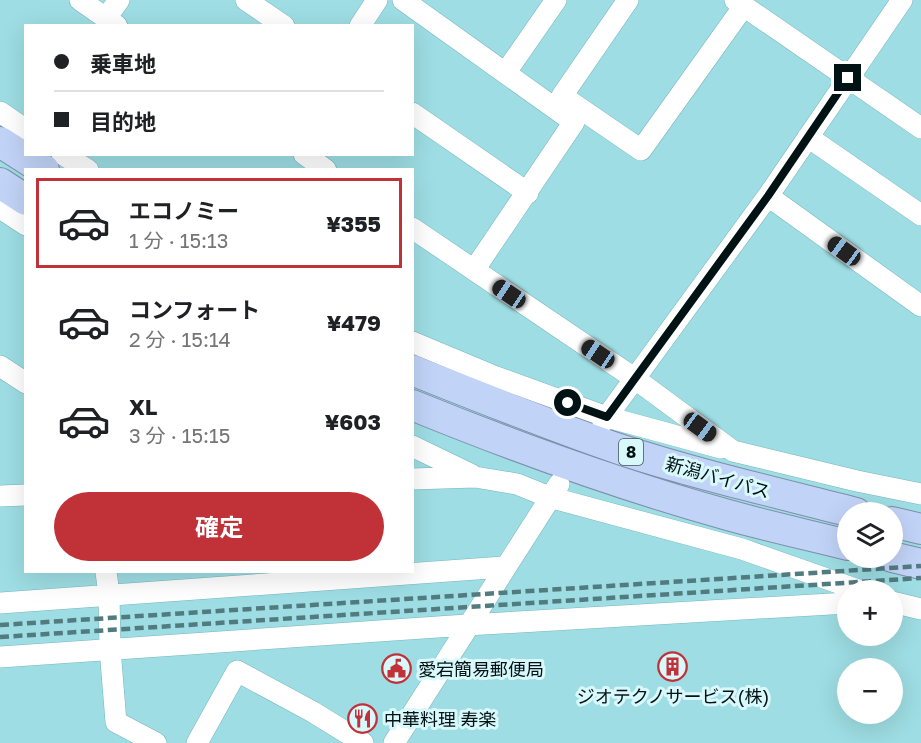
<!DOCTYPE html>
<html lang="ja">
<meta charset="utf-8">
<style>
body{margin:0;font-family:"Golos Text","Noto Sans JP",sans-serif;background:#f6f6f6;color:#202124;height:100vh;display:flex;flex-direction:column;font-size:22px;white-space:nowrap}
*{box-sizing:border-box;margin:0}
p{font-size:20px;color:#757577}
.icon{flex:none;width:33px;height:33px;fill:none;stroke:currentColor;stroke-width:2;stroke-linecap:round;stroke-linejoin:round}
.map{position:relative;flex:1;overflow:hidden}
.side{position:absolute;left:24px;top:168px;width:390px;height:405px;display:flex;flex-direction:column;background:#fff;border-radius:0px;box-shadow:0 6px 24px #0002}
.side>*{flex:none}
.top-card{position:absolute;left:24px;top:24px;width:390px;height:132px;border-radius:0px;box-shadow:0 6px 24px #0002;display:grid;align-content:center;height:132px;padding:0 30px;background:#fff}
.fabs{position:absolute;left:837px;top:502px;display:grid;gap:12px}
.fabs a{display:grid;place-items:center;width:66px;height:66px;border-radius:50%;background:#fff;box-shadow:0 6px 24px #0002;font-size:30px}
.end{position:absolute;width:27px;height:27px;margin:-14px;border:8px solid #001214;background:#fff;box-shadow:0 0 0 3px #fff}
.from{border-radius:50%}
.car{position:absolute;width:18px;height:36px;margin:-18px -9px;border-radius:8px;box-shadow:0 0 4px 2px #0007;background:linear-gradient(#222 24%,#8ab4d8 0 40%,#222 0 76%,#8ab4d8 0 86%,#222 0)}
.top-card b{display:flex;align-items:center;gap:21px;height:57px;font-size:22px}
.top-card b+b{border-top:2px solid #e0e0e0}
.top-card i{width:15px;height:15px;background:#202124}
ul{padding:10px 0 0;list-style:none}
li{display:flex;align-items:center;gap:18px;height:90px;margin:0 12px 9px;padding:0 18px;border:3px solid transparent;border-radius:0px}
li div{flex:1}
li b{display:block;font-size:22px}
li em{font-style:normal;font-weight:700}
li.current{border-color:#c13138}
li>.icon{width:54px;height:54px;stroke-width:1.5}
.button{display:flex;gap:12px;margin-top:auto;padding:12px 30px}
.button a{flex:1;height:69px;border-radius:36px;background:#c13138;color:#fff;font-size:24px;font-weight:700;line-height:69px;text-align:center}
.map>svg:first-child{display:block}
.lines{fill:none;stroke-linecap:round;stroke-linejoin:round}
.minor-casing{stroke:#77b6bc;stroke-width:22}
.highway-casing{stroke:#7d8fa8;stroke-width:32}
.minor{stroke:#fff;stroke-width:21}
.highway{stroke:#c1d3f7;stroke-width:30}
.rail{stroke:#527b80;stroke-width:4.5;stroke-dasharray:9 4.5;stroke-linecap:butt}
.route{stroke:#001214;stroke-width:8}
.labels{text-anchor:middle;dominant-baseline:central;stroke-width:6;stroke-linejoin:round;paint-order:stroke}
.shield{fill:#d9f8fb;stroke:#415759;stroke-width:1.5}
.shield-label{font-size:16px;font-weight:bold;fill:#001214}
.street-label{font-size:18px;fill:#001214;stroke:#d9f8fb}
.poi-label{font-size:18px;fill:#001214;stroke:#d9f8fb;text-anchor:start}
</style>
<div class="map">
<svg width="921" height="743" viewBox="0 0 921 743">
<rect width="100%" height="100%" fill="#9ddde3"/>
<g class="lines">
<defs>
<path id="minor" d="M 80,0 L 117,26
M 246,0 L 284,26
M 403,0 L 574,122 L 474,270
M 628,0 L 562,96 L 641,150 L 744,6
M 735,0 L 921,128
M 106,18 L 119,0
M 360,26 L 377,0
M 506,72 L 556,0
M 0,112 L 26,130
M 412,113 L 528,193
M 808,137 L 921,215
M 62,154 L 88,170
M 304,154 L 326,170
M 768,196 L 921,306
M 0,208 L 26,225
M 412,228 L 634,378 L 733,451 L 857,481 L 921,494
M 412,342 L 491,375 L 607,417 L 721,448
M 0,366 L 26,383
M 603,422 L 768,196 L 902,0
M 412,446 L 472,475
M 412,479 L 475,477 L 517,484 L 549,497 L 742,549 L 861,591
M 0,496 L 26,495
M 106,572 L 109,594 L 110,649 L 116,722 L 156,743
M 892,602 L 921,609
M 0,603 L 504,567
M 0,657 L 467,625 L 848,603
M 197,743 L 237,671 L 313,712 L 363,743
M 394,743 L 559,484"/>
<path id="highway" d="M 0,142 L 44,170
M 0,183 L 26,200
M 412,370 C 482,398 551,426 622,450 C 699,475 778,493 856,513
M 412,405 C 515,447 620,485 728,515 C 767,526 808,535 848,545
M 892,522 L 921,529
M 892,557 L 921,564"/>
</defs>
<use href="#minor" class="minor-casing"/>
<use href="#highway" class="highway-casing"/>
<use href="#minor" class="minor"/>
<use href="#highway" class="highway"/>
<path class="rail" d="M 0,625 L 921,566
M 0,637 L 921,578"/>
</g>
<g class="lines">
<path class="route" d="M 568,403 L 607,417 L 768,196 L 848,78"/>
</g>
<defs>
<symbol id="building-ring" viewBox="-11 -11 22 22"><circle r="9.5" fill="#d9f8fb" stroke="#c13138" stroke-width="1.5"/><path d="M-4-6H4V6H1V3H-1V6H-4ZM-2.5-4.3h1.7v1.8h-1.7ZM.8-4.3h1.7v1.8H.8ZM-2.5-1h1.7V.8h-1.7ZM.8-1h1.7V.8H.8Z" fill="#c13138"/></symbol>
<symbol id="civic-ring" viewBox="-11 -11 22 22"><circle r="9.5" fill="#d9f8fb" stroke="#c13138" stroke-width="1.5"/><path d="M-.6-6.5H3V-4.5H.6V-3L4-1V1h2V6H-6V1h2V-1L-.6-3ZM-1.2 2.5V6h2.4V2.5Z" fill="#c13138"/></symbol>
<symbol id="restaurant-ring" viewBox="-11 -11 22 22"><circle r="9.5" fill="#d9f8fb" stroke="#c13138" stroke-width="1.5"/><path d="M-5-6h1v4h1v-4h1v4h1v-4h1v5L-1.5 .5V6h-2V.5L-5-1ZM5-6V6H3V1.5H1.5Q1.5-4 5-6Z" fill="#c13138"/></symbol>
</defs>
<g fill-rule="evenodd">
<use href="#building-ring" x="656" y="650" width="33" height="33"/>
<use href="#civic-ring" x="380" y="652" width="33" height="33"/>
<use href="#restaurant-ring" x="346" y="702" width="33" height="33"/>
</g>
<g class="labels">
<rect class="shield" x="619" y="439" width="24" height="26" rx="4.5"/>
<g class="shield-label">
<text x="631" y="452">8</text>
</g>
<g class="street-label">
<text transform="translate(718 477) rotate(16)">新潟バイパス</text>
</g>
<g class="poi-label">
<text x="418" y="669">愛宕簡易郵便局</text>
<text x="673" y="696" text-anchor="middle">ジオテクノサービス(株)</text>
<text x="384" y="719">中華料理 寿楽</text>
</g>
</g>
</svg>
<div class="fabs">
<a><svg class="icon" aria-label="layers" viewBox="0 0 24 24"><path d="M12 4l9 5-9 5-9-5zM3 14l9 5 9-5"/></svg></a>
<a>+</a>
<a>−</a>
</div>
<i class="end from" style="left:568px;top:403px"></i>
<i class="end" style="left:848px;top:78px"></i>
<i class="car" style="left:844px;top:251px;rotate:306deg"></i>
<i class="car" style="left:509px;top:294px;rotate:304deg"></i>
<i class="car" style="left:598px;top:354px;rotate:304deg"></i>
<i class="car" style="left:700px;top:427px;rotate:126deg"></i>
<div class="top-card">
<b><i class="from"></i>乗車地</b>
<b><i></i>目的地</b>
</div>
<section class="side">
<ul>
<li class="current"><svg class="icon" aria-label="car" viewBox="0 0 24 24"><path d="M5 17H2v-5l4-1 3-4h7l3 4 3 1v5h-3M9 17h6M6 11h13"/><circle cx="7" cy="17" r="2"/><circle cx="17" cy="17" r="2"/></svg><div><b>エコノミー</b><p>1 分 · 15:13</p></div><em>¥355</em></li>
<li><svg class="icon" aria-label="car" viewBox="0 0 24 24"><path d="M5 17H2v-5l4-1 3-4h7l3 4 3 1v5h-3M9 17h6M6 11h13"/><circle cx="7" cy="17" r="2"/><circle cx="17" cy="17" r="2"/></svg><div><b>コンフォート</b><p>2 分 · 15:14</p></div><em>¥479</em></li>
<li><svg class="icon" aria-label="car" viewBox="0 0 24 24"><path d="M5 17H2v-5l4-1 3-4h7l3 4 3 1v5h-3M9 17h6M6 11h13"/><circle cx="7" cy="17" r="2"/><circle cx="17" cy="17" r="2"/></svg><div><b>XL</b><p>3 分 · 15:15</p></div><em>¥603</em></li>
</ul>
<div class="button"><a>確定</a></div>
</section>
</div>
